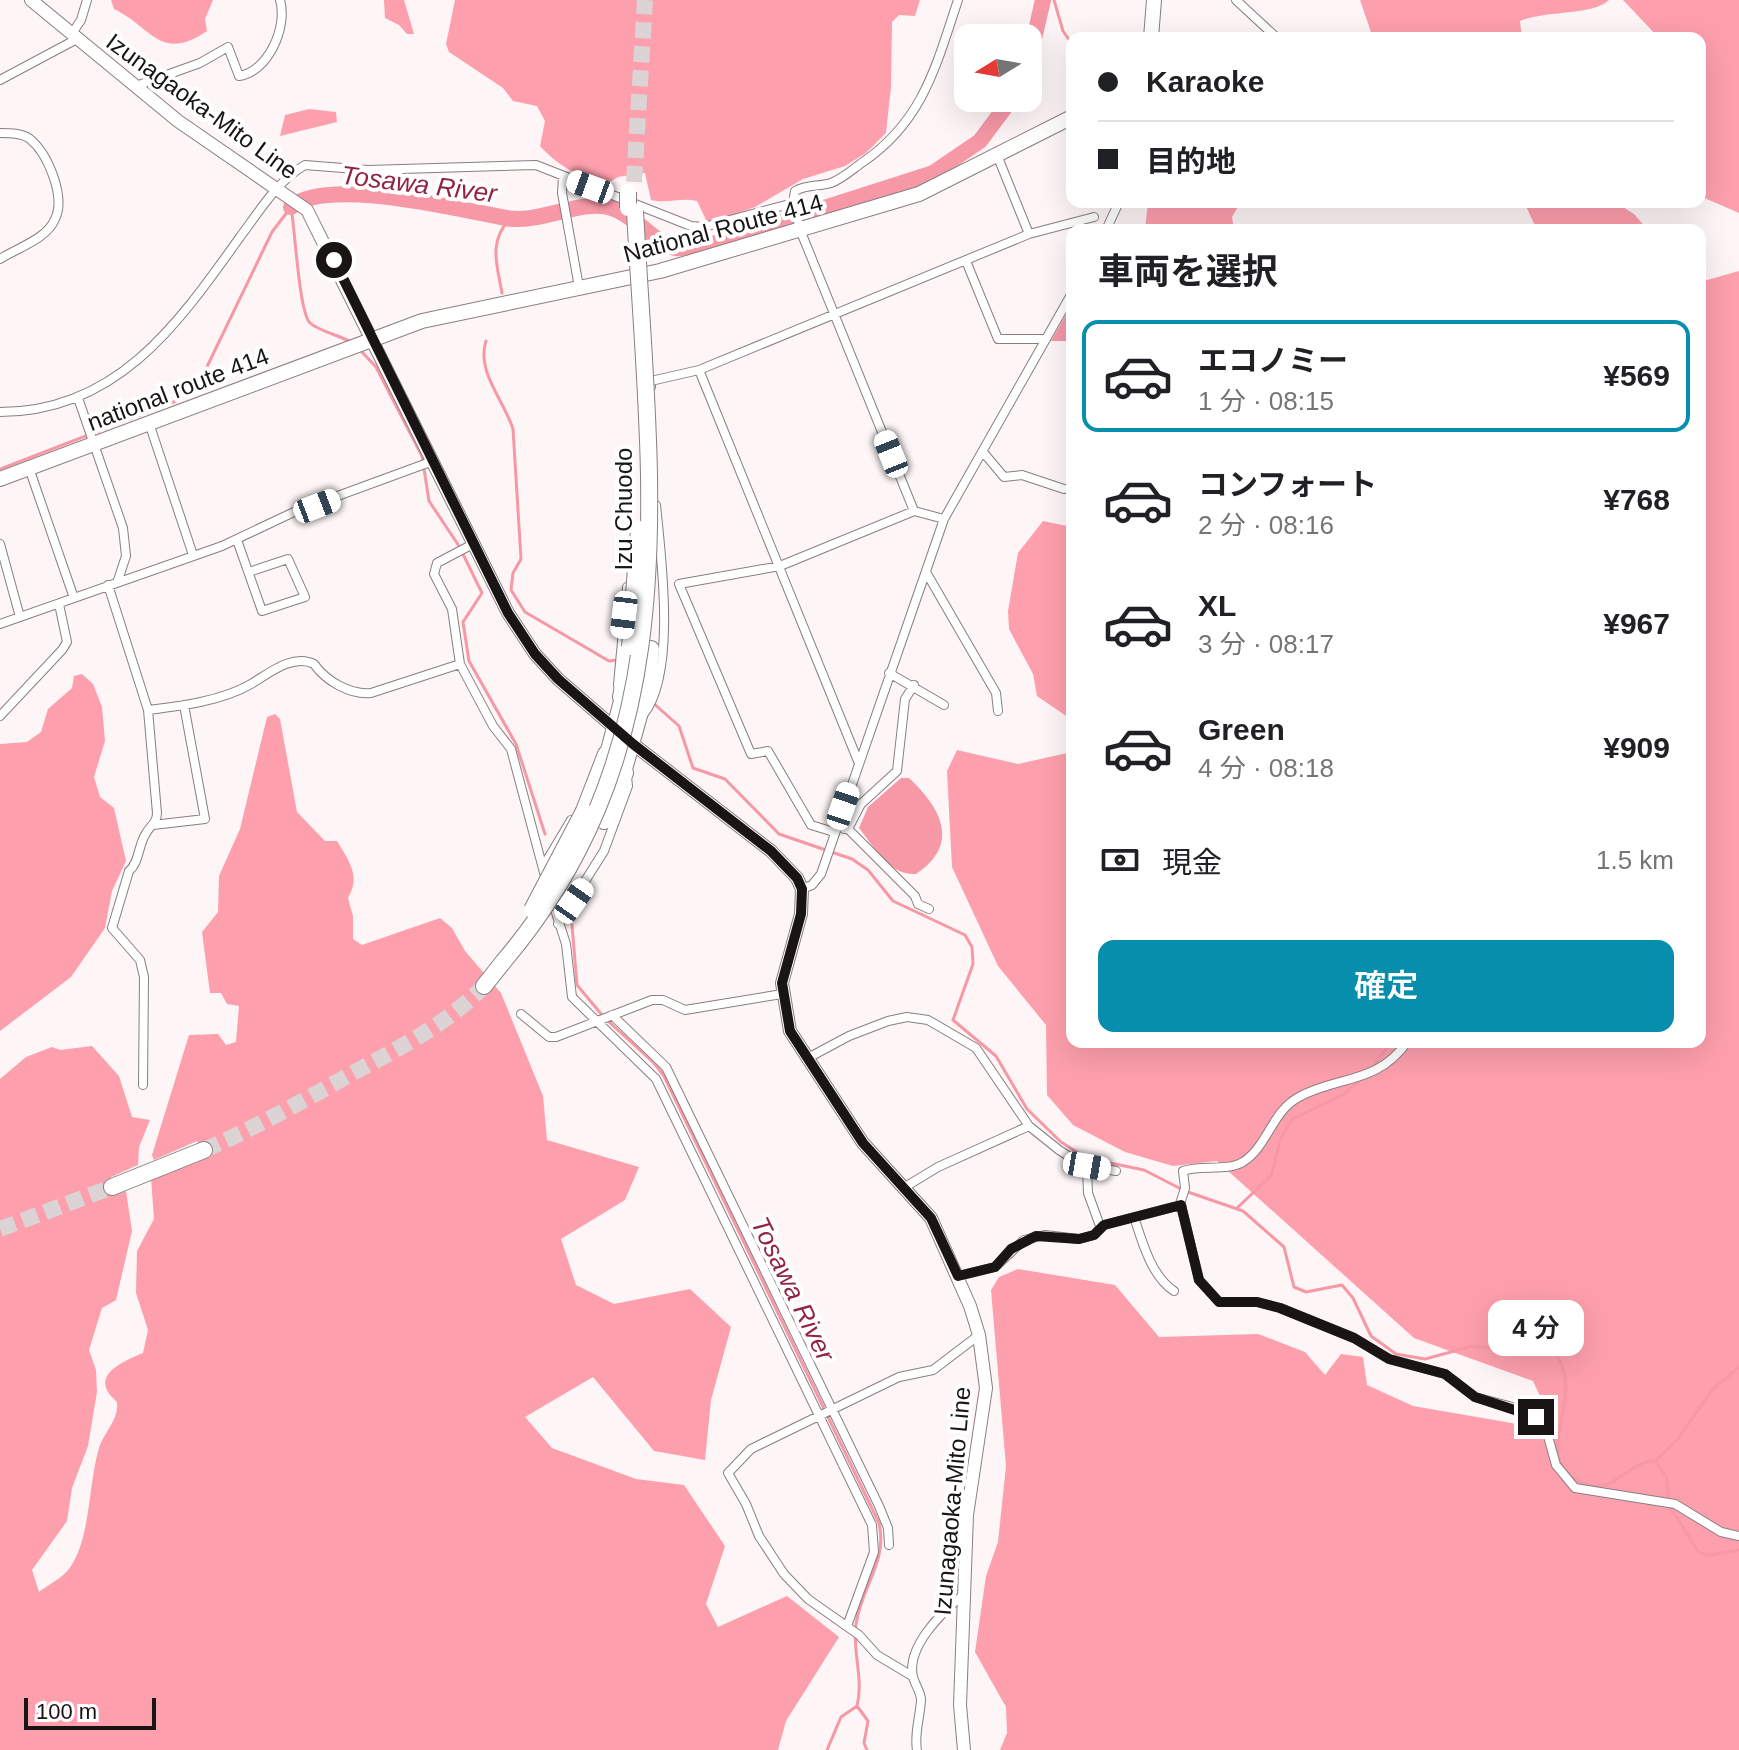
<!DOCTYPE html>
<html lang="ja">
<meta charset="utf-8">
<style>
body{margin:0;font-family:Arial,"Noto Sans JP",sans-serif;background:#f6f6f6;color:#202124;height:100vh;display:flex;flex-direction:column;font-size:30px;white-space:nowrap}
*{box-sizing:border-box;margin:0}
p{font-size:26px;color:#757577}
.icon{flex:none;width:44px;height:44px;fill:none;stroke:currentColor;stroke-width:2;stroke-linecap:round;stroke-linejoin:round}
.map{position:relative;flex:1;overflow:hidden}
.side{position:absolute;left:1066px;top:224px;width:640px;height:824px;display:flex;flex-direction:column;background:#fff;border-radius:16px;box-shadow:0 8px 32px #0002}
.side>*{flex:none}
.top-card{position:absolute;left:1066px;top:32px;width:640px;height:176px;border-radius:16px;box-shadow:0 8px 32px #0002;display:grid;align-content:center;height:176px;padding:0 32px;background:#fff}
.needle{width:52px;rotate:259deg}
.tools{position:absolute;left:954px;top:24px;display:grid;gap:16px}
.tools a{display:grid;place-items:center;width:88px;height:88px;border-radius:16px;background:#fff;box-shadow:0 8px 32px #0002;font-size:40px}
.scale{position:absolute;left:24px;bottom:20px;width:132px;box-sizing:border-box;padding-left:8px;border:4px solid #191515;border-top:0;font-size:22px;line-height:28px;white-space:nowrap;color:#191515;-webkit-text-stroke:6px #fff;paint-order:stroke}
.end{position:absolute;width:36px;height:36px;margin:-18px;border:10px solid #191515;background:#fff;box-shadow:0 0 0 4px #fff}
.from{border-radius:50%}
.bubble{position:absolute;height:56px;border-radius:16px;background:#fff;box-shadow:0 8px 32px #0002;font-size:26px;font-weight:600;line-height:56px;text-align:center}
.car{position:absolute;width:24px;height:48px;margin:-24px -12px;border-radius:10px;box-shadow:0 0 6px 2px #0007;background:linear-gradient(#fff 24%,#345 0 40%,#fff 0 76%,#345 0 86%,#fff 0)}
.top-card b{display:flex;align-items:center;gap:28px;height:76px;font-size:30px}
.top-card b+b{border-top:2px solid #e0e0e0}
.top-card i{width:20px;height:20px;background:#202124}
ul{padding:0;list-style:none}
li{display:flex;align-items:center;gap:24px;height:112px;margin:0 16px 12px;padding:0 16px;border:4px solid transparent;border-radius:16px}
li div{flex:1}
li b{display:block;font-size:30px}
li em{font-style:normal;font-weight:600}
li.active{border-color:#078eac}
li>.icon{width:72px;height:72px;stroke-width:1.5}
h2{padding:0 32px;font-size:36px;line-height:96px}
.pay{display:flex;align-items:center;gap:20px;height:88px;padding:0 32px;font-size:30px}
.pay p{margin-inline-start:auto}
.primary-button{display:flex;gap:16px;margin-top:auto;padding:16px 32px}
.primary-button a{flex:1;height:92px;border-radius:16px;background:#078eac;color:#fff;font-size:32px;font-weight:600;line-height:92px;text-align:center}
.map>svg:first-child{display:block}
.forest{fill:#fe9fad}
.water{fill:#f698a6}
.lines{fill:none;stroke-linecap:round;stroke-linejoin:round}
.stream{stroke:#f698a6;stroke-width:3}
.river{stroke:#f698a6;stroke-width:16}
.motorway-tunnel{stroke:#dbd3d4;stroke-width:16;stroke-dasharray:16 8;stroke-linecap:butt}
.minor-casing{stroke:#8a7e7f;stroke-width:10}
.secondary-casing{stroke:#8a7e7f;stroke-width:14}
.trunk-casing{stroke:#8a7e7f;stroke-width:16}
.motorway-casing{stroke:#8a7e7f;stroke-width:18}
.minor{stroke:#fff;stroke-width:8}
.secondary{stroke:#fff;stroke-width:12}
.trunk{stroke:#fff;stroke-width:14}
.motorway{stroke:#fff;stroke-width:16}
.motorway-bridge-casing{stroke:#8a7e7f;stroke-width:18;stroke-linecap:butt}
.motorway-bridge{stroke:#fff;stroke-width:16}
.route{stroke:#191515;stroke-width:10}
.labels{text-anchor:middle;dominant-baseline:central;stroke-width:8;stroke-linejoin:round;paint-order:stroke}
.street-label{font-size:24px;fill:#191515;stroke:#fff}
.water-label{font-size:26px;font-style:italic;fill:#912441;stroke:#fff}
</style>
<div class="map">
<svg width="1739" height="1750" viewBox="0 0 1739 1750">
<rect width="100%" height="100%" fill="#fdf5f6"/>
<path class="forest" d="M 111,0 L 213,0 L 205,19 L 207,31 C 160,63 152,27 114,9 Z
M 384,0 L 404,0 L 414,34 L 407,34 L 399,25 L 385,18 Z
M 455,0 L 920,0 L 915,16 L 899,15 L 892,22 L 891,87 L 886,133 L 866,153 L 845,166 L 803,179 L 755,207 L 708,224 L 697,201 C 681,197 667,204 651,200 L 645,173 L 618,177 L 606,184 C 579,176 560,168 540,146 L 545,121 L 537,106 L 513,101 L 503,88 L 449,52 L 446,44 Z
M 1360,0 L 1609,0 C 1592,16 1546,10 1520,21 L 1522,38 L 1373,38 Z
M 1623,0 L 1739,0 L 1739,213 L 1700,196 L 1700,38 L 1659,38 Z
M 309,109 L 336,112 L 337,122 L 280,136 L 285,115 Z
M 1148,202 L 1241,202 L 1232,217 L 1234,230 L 1145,230 Z
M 1524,202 L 1615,202 L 1634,214 L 1648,230 L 1537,230 Z
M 1739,271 L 1739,1750 L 1000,1750 L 1007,1733 L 1006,1707 L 975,1652 L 986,1576 L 998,1542 L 1006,1466 L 991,1290 L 999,1277 L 1018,1269 L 1115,1285 L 1159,1337 L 1258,1334 L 1305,1352 L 1325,1375 L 1341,1354 L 1363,1357 L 1367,1385 L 1413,1406 L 1535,1427 L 1544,1405 L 1533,1381 L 1414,1338 L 1217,1161 L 1173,1166 L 1125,1152 L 1073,1125 L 1047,1095 L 1046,1025 L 998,966 L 952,867 L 947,771 L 957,750 L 1018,764 L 1072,752 L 1072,1042 L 1700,1042 L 1700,282 Z
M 1043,521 L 1072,527 L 1072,720 L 1037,696 L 1033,674 L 1009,629 L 1008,611 L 1018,553 Z
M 82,674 L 93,684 L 102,707 L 105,741 L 94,777 L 100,797 L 114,808 L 126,861 L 112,891 L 105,928 L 71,977 L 0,1031 L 0,744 L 27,742 L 41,732 L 48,709 L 72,688 L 74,676 Z
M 275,714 L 280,719 L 297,812 L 325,841 L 337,841 C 349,861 361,876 348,898 L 353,916 L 353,939 L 362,945 L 440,918 L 452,928 L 465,951 L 501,993 L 543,1096 L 547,1140 L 639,1167 L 625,1200 L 561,1239 L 576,1285 L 614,1304 L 690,1289 L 731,1327 L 711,1400 L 705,1460 L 654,1451 L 593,1377 L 525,1417 L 552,1448 L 636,1479 L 684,1485 L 725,1546 L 706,1604 L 718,1627 L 787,1596 L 839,1637 L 786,1721 L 778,1750 L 0,1750 L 0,1079 L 26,1057 L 52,1047 L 60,1050 L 92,1046 L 119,1076 L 132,1117 L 150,1120 L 139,1147 L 138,1165 L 111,1177 L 118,1194 L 126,1191 L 132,1231 L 116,1300 L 102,1308 L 89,1350 L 96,1370 L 97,1392 L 88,1446 L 72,1488 L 67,1521 L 32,1570 L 39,1592 C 48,1585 62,1578 69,1569 C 91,1539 88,1485 99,1448 C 104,1432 119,1420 117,1402 C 88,1377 119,1363 143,1353 L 148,1330 L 136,1293 L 137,1251 L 154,1219 L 151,1178 L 204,1155 L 197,1141 L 154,1160 L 152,1155 L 189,1035 L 218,1034 L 226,1045 L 236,1042 L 239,1006 L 227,1004 L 221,993 L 210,993 L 202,932 L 218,912 L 219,876 L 240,829 L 267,717 Z"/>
<path class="water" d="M 1072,304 L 1072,341 L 1051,341 Z
M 901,778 L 909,778 C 941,808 961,844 916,874 C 890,876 874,847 859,828 L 868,807 Z"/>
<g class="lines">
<path class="stream" d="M 1054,0 L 1063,31 L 1072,44
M 291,207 C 295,229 299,312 310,323 C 319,331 338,335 349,341
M 502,293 C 497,265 488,241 510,219
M 486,341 C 476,372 504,400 513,429 L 521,559 L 513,573 L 511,590 L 525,612 L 609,661 L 617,660
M 361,351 L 376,367 L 422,456 L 429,501 L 459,546 L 482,593 L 463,622 L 469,661 L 516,744 L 545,834
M 0,469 L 179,400 L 203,375 L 272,232 L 291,207
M 652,702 L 679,726 L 693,768 L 725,779 L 779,834 L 852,859 L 868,870 L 893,901 L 965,935 L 972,947 L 973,964 L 953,1020 L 996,1056 L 1027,1109 L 1061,1142 L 1086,1158 L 1144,1170 L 1185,1191 L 1243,1211 L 1284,1247 L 1294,1287 L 1306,1292 L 1342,1285 L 1353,1298 L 1371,1336 L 1396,1354 L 1425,1359 L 1473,1346 L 1504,1350 L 1519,1337 L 1537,1337 C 1607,1384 1519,1453 1582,1483 C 1613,1498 1628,1460 1655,1461 L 1666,1476 L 1670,1506 L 1698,1552 L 1708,1555 L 1739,1550
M 572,925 L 577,985 L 602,1015
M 608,1021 L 654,1063 L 664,1076 L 879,1523 C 888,1562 861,1587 856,1624 C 852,1652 864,1678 857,1706
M 1372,1068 L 1391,1042
M 1237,1208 L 1271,1176 L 1281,1138 L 1292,1119 L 1344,1094 L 1365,1076
M 1655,1461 L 1677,1440 L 1712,1390 L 1739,1367
M 857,1706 L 868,1721 L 864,1743 L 867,1750
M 827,1750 L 841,1717 L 857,1706"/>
<path class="river" d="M 1028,65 L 1043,0
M 291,207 C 327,176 460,210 506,218 C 539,224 579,200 608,207 C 635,214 652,242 675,248 C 684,249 697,246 706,246 L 933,173 L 980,141 L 1012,98"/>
<path class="motorway-tunnel" d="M 634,182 L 645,0
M 204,1150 C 255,1128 303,1101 351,1074 C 399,1048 446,1025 484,986
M 0,1229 L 112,1187"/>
<defs>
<path id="minor" d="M 1236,0 L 1277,38
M 71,35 L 81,20 L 87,0
M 0,80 L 75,40
M 136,86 L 200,63 L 228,47 L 239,76 C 268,72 288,27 280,0
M 0,133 C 10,133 22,133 30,139 C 48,154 66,197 55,219 C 47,239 17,248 0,259
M 563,177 L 562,193 L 579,287
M 1106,230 L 1119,202
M 1029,234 L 1094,217
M 966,261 L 998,339 L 1046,339
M 651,387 L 651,381 L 699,370
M 78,398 L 123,528 L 126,556 L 118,580
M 0,412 C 117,412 178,324 240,237 C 259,212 277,181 305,165 L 368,170 L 536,165 L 691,226 L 704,227 L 793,203
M 149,423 L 193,555
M 983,452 L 1004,477 L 1022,475 L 1064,489
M 29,468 L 74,598
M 914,511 L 801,232 L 793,203 L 795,191 C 807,184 819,187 831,183 C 842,179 853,169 863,162 C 923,121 936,66 958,0
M 237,540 L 262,611 L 305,597 L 288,559 L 249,572
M 0,544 L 20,617
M 473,544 L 437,563 L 434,574 L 452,609 L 460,664 L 493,726 L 511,749 L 546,880
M 926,572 L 996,693 L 998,711
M 108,585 L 148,710 L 157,813 C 157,824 149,826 145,835 C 138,847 139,863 129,871 L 112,928 L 140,960 L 144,977 L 143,1085
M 0,624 L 222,546 L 294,512 L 433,461
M 889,673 L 944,705
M 618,685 L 627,587
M 148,710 C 181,706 222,701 251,684 C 268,674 293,653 314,664 C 326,681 350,695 371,693 L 460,664
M 643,715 C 677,674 661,556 656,505
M 0,716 L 62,650 L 67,642 L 59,604
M 858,761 L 699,370 L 1029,234 L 997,155
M 153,825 L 205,819 L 184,705
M 844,829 L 848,829 L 915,896 L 918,904 L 929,909
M 848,829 L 861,804 L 897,771 L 905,699 L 914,685
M 834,832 L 811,825 L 768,751 L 751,754 L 679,584 L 780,566 L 914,511 L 944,519
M 543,867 L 571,820
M 802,889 L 812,885 L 821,874 L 944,519 L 1072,293
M 551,897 L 566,944 L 572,997 L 656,1079 L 872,1525 L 874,1552 L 847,1626
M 558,924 L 604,851 L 628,786 L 627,777
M 521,1014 L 549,1037 L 556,1037 L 652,1000 L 663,1000 L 685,1010 L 782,994
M 612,1015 L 666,1067 L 879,1506 L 888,1528 L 889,1545
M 806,1059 L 849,1036 L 888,1021 L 907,1017 L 928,1020 L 976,1048 L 1029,1126 L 1059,1150 L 1081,1164 L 1116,1171
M 1087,1166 L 1088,1193 L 1100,1226
M 905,1187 L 938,1167 L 1029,1126
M 1180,1204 L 1185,1188 L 1183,1171 C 1201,1164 1226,1172 1243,1162 C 1268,1146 1272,1111 1299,1097 C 1337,1076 1378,1084 1407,1042
M 1134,1217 C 1142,1241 1151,1276 1174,1291
M 958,1276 L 995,1267 L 1024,1240 L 1045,1235 L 1079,1239 L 1094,1235 L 1104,1225 L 1181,1205 L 1199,1280 L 1219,1302 L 1257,1302 L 1280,1308 L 1354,1338 L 1389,1359 L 1445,1374 L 1475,1397 L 1527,1411 L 1544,1422 L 1556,1465 L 1575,1488 L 1675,1504 L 1721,1532 L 1739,1536
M 912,1676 L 877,1655 L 859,1635 L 808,1599 L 784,1574 L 759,1536 L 746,1504 L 728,1473 L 751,1449 L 899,1377 L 933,1370 L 979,1335
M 917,1750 C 914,1733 920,1718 921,1700 C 921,1692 915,1685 913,1677 C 906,1647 942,1612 963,1595"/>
<path id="secondary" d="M 31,0 L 178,121 L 307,210 L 508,613 L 535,654 L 558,679 L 633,744 L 771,851 L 797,878 L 802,889 L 801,914 L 782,983 L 790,1031 L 863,1143 L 931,1218 L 970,1306 L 979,1335 L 986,1388 L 967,1515 L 960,1705 L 964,1750
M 606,754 L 621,697
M 625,773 L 646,698"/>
<path id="trunk" d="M 1151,38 L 1154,0
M 0,479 L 422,321 L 660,271 L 919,194 L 1072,117"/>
<path id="motorway" d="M 621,697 L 630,647
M 646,698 L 651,649
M 584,811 L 606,754
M 604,821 L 625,773
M 484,986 L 503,962
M 112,1187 L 204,1150"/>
</defs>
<use href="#minor" class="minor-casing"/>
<use href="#secondary" class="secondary-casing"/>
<use href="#trunk" class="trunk-casing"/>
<use href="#motorway" class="motorway-casing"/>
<use href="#minor" class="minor"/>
<use href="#secondary" class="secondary"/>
<use href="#trunk" class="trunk"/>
<use href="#motorway" class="motorway"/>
<defs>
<path id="motorway-bridge" d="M 628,192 L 628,208
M 630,647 L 639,529
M 532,910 L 584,811
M 503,962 C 692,740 649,479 635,211"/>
</defs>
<use href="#motorway-bridge" class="motorway-bridge-casing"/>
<use href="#motorway-bridge" class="motorway-bridge"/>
</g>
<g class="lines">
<path class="route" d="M 334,260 L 508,613 L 535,654 L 558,679 L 633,744 L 771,851 L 797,878 L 802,889 L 801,914 L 782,983 L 790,1031 L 863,1143 L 931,1218 L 958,1276 L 995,1267 L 1011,1249 L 1036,1236 L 1079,1239 L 1094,1235 L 1104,1225 L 1181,1205 L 1199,1280 L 1219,1302 L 1257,1302 L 1280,1308 L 1354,1338 L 1389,1359 L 1445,1374 L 1475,1397 L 1536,1417"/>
</g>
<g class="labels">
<g class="street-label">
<text transform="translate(202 106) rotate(36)">Izunagaoka-Mito Line</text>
<text transform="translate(723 228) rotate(-15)">National Route 414</text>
<text transform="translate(178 389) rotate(-21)">national route 414</text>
<text transform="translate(623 509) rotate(-90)">Izu Chuodo</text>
<text transform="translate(952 1501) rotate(-85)">Izunagaoka-Mito Line</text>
</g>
<g class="water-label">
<text transform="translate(419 184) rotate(7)">Tosawa River</text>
<text transform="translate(793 1289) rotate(64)">Tosawa River</text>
</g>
</g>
</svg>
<div class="tools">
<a><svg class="needle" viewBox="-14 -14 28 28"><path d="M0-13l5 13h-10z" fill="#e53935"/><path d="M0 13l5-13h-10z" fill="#757577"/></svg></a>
</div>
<div class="scale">100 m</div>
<i class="end from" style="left:334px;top:260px"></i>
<i class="end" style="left:1536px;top:1417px"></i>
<div class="bubble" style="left:1488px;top:1300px;width:96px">4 分</div>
<i class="car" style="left:590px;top:187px;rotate:290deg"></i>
<i class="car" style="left:891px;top:454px;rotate:338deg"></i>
<i class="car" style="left:317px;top:506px;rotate:69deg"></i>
<i class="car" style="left:624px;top:615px;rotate:187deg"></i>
<i class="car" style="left:843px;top:806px;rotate:19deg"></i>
<i class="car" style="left:574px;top:901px;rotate:35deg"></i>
<i class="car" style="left:1087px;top:1166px;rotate:100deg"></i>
<div class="top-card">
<b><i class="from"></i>Karaoke</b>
<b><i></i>目的地</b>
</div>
<section class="side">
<h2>車両を選択</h2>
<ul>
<li class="active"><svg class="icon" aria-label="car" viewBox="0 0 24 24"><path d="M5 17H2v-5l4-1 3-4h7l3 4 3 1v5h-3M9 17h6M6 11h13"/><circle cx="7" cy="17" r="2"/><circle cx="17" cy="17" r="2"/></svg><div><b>エコノミー</b><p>1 分 · 08:15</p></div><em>¥569</em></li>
<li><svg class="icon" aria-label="car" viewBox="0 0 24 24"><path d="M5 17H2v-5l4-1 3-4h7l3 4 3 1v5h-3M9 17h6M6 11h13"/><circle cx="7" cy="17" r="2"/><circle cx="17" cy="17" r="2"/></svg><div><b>コンフォート</b><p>2 分 · 08:16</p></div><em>¥768</em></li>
<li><svg class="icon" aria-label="car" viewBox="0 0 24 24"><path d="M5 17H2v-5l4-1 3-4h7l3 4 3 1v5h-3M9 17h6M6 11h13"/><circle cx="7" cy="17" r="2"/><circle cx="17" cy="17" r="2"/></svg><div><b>XL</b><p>3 分 · 08:17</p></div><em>¥967</em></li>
<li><svg class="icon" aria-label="car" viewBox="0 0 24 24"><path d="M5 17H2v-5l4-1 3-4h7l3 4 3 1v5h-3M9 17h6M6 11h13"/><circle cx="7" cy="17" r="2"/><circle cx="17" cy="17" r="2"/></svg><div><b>Green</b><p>4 分 · 08:18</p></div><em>¥909</em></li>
</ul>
<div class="pay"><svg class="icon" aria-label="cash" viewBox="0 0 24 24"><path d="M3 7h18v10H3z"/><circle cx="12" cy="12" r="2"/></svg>現金<p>1.5 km</p></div>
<div class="primary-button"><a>確定</a></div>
</section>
</div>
